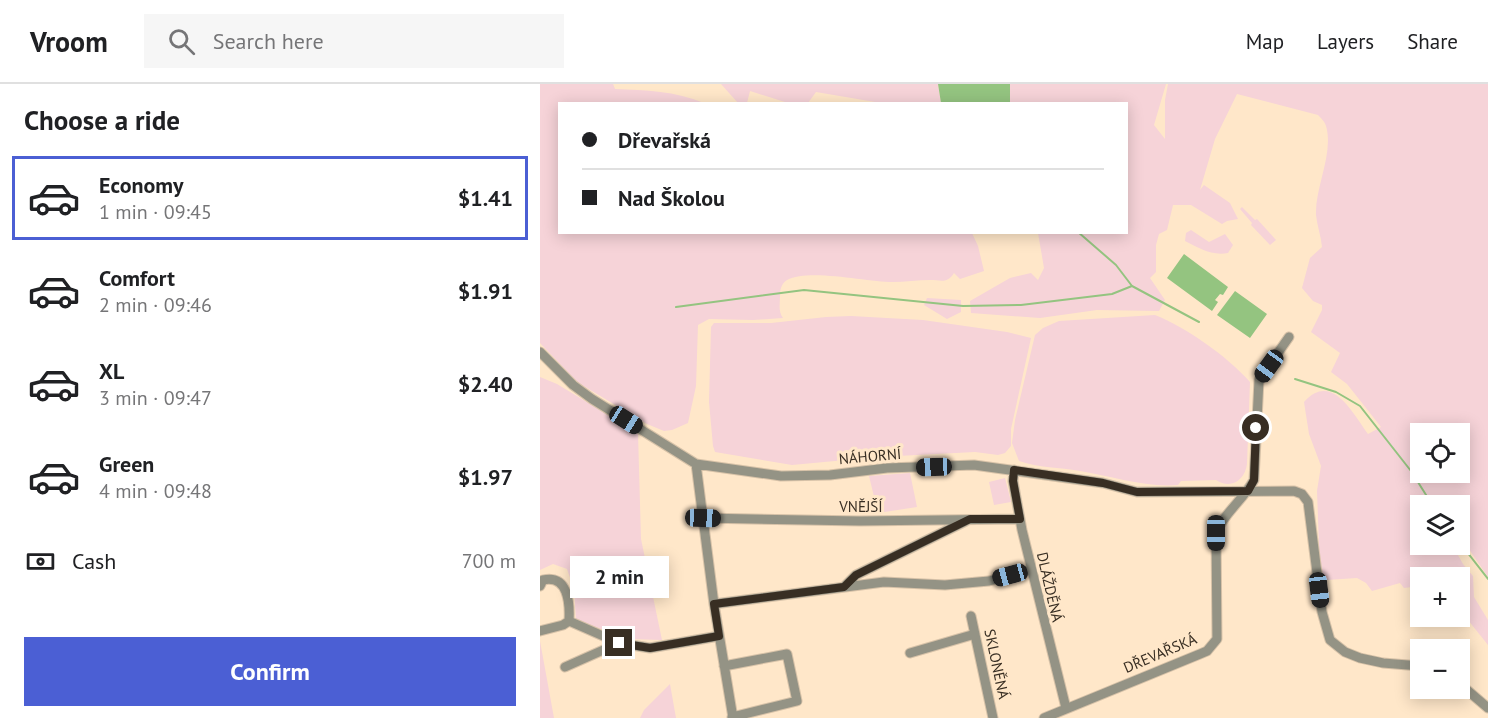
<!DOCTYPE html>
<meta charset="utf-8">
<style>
body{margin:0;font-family:"PT Sans",sans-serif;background:#f6f6f6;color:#202124;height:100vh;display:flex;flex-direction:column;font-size:22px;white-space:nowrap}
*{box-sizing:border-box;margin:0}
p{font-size:20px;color:#757577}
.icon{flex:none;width:33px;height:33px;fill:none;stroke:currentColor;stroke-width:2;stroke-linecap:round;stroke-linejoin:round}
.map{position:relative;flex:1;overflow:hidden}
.sheet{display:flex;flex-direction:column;background:#fff;width:540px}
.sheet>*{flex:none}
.guide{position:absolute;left:18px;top:18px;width:570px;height:132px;border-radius:0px;box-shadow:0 3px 15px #0003;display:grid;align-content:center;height:132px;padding:0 24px;background:#fff}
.fabs{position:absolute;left:870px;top:339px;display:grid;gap:12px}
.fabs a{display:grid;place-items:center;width:60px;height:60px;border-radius:0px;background:#fff;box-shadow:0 3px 15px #0003;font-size:30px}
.end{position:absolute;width:27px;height:27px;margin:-14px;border:8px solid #382e23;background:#fff;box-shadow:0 0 0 3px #fff}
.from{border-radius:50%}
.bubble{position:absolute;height:42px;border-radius:0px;background:#fff;box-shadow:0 3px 15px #0003;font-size:20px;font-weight:600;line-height:42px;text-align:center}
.car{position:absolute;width:18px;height:36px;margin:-18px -9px;border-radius:8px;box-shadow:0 0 4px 2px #0007;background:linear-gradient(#222 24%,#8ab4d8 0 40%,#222 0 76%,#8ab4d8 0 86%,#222 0)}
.guide b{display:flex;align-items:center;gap:21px;height:57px;font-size:22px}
.guide b+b{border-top:2px solid #e0e0e0}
.guide i{width:15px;height:15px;background:#202124}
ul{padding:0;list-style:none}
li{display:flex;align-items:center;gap:18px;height:84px;margin:0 12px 9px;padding:0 12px;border:3px solid transparent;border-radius:0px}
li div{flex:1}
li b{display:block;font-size:22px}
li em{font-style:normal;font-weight:600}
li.on{border-color:#4b5fd4}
li>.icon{width:54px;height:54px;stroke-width:1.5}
h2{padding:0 24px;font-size:27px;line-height:72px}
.pay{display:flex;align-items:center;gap:15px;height:66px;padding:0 24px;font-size:22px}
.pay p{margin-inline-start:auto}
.primary-button{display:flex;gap:12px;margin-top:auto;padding:12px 24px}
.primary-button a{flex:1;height:69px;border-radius:0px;background:#4b5fd4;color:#fff;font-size:24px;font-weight:600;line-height:69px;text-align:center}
header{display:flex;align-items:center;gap:36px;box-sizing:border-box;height:84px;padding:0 30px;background:#fff;border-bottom:2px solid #e0e0e0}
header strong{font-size:28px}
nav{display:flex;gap:33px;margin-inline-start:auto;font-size:21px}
.search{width:420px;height:54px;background:#f6f6f6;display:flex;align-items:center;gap:15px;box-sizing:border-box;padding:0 21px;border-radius:0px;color:#757577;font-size:22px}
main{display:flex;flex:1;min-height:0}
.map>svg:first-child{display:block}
.green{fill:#f6d3d8;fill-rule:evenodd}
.water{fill:#94c480}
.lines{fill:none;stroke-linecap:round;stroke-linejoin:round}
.stream{stroke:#94c480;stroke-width:2}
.minor-casing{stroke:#d7c2a8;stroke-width:11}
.minor{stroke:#949385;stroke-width:9}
.route{stroke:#382e23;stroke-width:8}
.labels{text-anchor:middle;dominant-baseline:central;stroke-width:6;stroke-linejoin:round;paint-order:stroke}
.street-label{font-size:15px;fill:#382e23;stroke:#ffe7c9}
</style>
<header>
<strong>Vroom</strong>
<div class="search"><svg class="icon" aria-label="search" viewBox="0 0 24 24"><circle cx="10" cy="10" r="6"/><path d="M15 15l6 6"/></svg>Search here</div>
<nav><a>Map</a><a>Layers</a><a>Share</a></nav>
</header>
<main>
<section class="sheet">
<h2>Choose a ride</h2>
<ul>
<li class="on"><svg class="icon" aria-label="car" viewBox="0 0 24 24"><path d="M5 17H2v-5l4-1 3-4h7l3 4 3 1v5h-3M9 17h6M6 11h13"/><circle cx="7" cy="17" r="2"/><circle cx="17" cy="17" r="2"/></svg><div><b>Economy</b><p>1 min · 09:45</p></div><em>$1.41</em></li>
<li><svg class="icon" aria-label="car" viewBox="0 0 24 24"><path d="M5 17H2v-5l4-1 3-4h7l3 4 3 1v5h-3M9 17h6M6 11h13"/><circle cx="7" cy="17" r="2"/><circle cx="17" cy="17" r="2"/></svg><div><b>Comfort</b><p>2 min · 09:46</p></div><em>$1.91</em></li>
<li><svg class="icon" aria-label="car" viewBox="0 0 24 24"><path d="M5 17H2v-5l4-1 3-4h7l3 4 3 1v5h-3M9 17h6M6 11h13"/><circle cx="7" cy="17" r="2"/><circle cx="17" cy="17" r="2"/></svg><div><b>XL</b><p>3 min · 09:47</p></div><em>$2.40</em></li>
<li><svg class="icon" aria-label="car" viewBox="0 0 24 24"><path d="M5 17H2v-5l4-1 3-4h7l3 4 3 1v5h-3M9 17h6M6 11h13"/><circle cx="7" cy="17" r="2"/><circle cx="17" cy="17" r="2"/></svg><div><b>Green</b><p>4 min · 09:48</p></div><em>$1.97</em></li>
</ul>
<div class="pay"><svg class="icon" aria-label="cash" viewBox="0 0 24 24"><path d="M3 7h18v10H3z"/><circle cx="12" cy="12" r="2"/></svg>Cash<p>700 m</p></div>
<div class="primary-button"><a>Confirm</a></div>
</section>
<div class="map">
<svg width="948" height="634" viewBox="0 0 948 634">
<rect width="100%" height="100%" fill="#ffe7c9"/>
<path class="green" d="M 0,0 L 73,0 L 75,5 C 106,6 135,7 164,19 L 20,20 L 20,148 L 432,149 L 438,162 L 444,187 L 420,195 L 414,189 C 407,200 401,196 390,196 C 378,196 365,198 353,198 C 327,198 269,184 247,196 C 241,200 240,206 240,212 C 240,220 238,227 243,234 L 213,236 L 169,235 L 158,241 L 156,302 L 148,339 L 132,346 L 124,347 L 107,340 L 37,298 L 0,259 Z
M 181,0 L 398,0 L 401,19 L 341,19 L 276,8 L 268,19 L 248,19 L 210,7 L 207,19 L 198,19 Z
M 470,0 L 626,0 L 614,41 L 625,55 L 625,16 L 628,0 L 948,0 L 948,493 L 920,452 L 920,422 L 880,422 L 880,460 L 913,462 L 923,480 L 933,492 L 934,513 L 948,536 L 948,561 L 928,536 L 920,532 L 920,494 L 880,494 L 880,502 L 864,504 L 860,499 L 832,507 L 826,499 L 817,494 L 787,496 L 784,495 L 780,488 L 777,407 L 781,382 L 769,350 L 764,318 C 792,287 813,330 828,350 L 841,343 L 807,300 L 791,288 L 800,269 L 771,248 L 782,226 L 782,221 L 773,217 L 762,204 L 770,174 L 782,163 C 781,152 777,141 776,131 C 775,103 794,69 786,42 C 785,38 781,34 778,31 L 697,10 L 675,55 L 660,106 L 664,101 L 690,119 L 698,135 L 687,137 L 682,140 L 651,121 L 633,121 L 627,146 L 619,150 L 616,161 L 616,188 L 610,194 L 625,216 L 619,227 L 557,226 L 500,234 L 431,229 L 430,217 L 470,194 L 491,189 L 498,196 L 504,184 L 498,149 L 586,148 L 586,20 L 470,19 ZM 880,350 L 920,350 L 920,388 L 880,388 Z
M 702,123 L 715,136 L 717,135 L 736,156 L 730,161 L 711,141 L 712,139 L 700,125 Z
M 651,146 L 669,158 L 685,150 L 693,161 L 688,169 C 671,172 659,164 645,157 L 646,149 Z
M 387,214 L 421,216 L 421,228 L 407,235 L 384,221 Z
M 615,231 C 647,244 687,272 710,298 L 707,380 C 705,396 691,406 676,396 L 641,397 L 638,401 C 606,404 572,392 540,387 C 519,383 499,384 479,377 L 472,359 L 475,336 L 495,251 L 503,244 L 519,237 Z
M 311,232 L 383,236 L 467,248 L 491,254 L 471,345 L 471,362 L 465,369 L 458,371 L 435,368 L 338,373 L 252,381 L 175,368 L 173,362 L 169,318 L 171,243 L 174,239 L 231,239 L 286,233 Z
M 0,293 L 17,300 L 98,349 L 101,455 L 122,556 L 89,555 L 36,536 L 34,505 L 27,485 L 13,480 L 0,486 Z
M 370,389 L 377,423 L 338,429 L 329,392 Z
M 465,394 L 471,418 L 454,421 L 449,398 Z
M 0,557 L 14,634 L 0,634 Z
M 130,600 L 136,634 L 100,634 L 104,626 Z"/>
<path class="water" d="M 398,0 L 470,0 L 470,19 L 401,19 Z
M 644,170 L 688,203 L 683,211 L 680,210 L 675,216 L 678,218 L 672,227 L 627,194 Z
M 695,207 L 727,230 L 710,254 L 677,231 Z"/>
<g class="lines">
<path class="stream" d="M 538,148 L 576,181 L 592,202 L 659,238
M 136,223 L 264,206 L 423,222 L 481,221 L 572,210 L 592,202
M 755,295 L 796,308 L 820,322 L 871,387 L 893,422
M 920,459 L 948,495"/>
<defs>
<path id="minor" d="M 0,268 L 33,301 L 52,315 L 156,380 L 241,392 L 290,391 L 347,384 L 434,381 L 563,399 L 597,408 L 754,407 L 762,410 L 768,418 L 782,528 L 790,556 L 805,568 L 820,574 L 843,579 L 880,582
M 156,380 L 174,520 L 193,634
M 474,386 L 473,397 L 482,446 L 526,624
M 163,434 L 320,437 L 480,435
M 0,502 L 3,496 C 28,490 30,519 29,537
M 304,503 L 316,491 L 428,436
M 174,520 L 344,498 L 405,501 L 449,497 L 491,486
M 431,532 L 453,634
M 29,537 L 79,559
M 0,547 L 23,541 L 29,537
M 370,569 L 435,550
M 184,582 L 247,570 L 257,617 L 192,633
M 25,583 L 79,559 L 110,564 L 179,552
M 920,600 L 948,624
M 504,634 L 660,570 L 667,567 L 677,555 L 676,449 C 684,429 703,416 714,396 L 719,296 L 749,253"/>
</defs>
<use href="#minor" class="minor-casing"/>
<use href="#minor" class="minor"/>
</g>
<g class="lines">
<path class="route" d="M 79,559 L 110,564 L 179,552 L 174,520 L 304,503 L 316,491 L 430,435 L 480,435 L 473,397 L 474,386 L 563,399 L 597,408 L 708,407 L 714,396 L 716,344"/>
</g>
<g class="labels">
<g class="street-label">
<text transform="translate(330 372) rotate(-5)">NÁHORNÍ</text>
<text x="321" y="422">VNĚJŠÍ</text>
<text transform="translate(510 503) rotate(77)">DLÁŽDĚNÁ</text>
<text transform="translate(620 569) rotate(-23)">DŘEVAŘSKÁ</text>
<text transform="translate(457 580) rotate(78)">SKLONĚNÁ</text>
</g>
</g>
</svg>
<div class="fabs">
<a><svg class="icon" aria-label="locate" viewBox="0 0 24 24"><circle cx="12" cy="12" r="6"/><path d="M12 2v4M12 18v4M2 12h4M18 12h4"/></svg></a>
<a><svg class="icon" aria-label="layers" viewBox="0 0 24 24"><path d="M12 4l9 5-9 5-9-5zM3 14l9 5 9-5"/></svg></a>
<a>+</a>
<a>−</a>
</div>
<i class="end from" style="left:716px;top:344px"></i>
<i class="end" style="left:79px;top:559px"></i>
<div class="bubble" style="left:30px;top:472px;width:99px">2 min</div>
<i class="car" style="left:729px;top:282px;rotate:216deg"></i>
<i class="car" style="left:86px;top:336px;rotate:122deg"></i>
<i class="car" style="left:394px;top:383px;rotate:268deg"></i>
<i class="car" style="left:163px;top:434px;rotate:92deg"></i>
<i class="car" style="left:676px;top:449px;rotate:180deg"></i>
<i class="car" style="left:470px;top:491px;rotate:255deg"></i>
<i class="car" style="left:779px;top:506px;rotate:173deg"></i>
<div class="guide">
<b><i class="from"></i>Dřevařská</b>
<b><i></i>Nad Školou</b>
</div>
</div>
</main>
